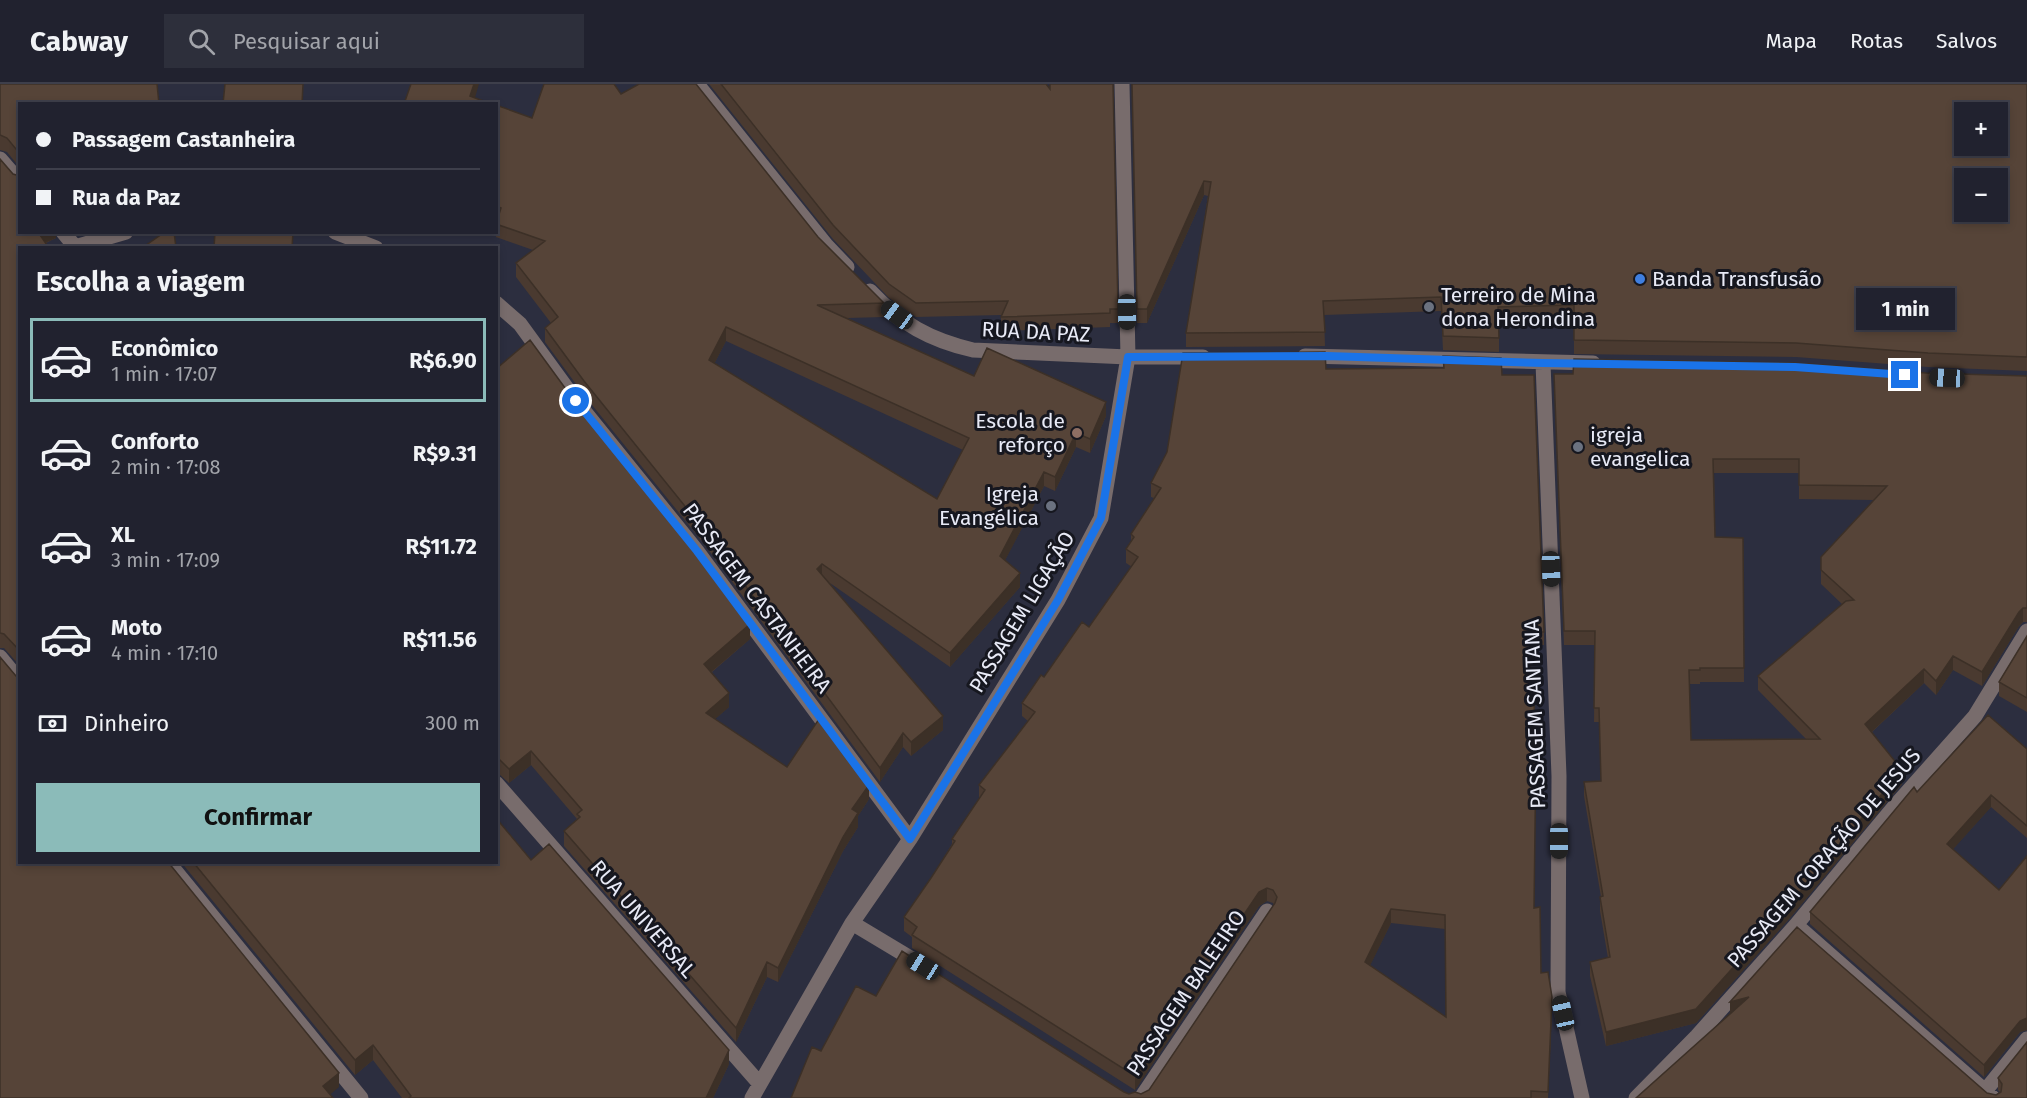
<!DOCTYPE html>
<html lang="pt">
<meta charset="utf-8">
<style>
body{margin:0;font-family:"Fira Sans",sans-serif;background:#2d2f3b;color:#f1f3f6;height:100vh;display:flex;flex-direction:column;font-size:22px;white-space:nowrap}
*{box-sizing:border-box;margin:0}
p{font-size:20px;color:#a2a4aa}
.icon{flex:none;width:33px;height:33px;fill:none;stroke:currentColor;stroke-width:2;stroke-linecap:round;stroke-linejoin:round}
.map{position:relative;flex:1;overflow:hidden}
.sheet{position:absolute;left:18px;top:162px;width:480px;height:618px;display:flex;flex-direction:column;background:#21222f;border-radius:0px;box-shadow:0 3px 9px #0003,0 0 0 2px #3e3f4b}
.sheet>*{flex:none}
.banner{position:absolute;left:18px;top:18px;width:480px;height:132px;border-radius:0px;box-shadow:0 3px 9px #0003,0 0 0 2px #3e3f4b;display:grid;align-content:center;height:132px;padding:0 18px;background:#21222f}
.fabs{position:absolute;left:1954px;top:18px;display:grid;gap:12px}
.fabs a{display:grid;place-items:center;width:54px;height:54px;border-radius:0px;background:#21222f;box-shadow:0 3px 9px #0003,0 0 0 2px #3e3f4b;font-size:30px}
.end{position:absolute;width:27px;height:27px;margin:-14px;border:8px solid #1a73e8;background:#fff;box-shadow:0 0 0 3px #fff}
.from{border-radius:50%}
.bubble{position:absolute;height:42px;border-radius:0px;background:#21222f;box-shadow:0 3px 9px #0003,0 0 0 2px #3e3f4b;font-size:20px;font-weight:700;line-height:42px;text-align:center}
.car{position:absolute;width:18px;height:36px;margin:-18px -9px;border-radius:8px;box-shadow:0 0 4px 2px #0007;background:linear-gradient(#222 24%,#8ab4d8 0 40%,#222 0 76%,#8ab4d8 0 86%,#222 0)}
.banner b{display:flex;align-items:center;gap:21px;height:57px;font-size:22px}
.banner b+b{border-top:2px solid #3e3f4b}
.banner i{width:15px;height:15px;background:#f1f3f6}
ul{padding:0;list-style:none}
li{display:flex;align-items:center;gap:18px;height:84px;margin:0 12px 9px;padding:0 6px;border:3px solid transparent;border-radius:0px}
li div{flex:1}
li b{display:block;font-size:22px}
li em{font-style:normal;font-weight:700}
li.on{border-color:#8bbbb9}
li>.icon{width:54px;height:54px;stroke-width:1.5}
h2{padding:0 18px;font-size:27px;line-height:72px}
.pay{display:flex;align-items:center;gap:15px;height:66px;padding:0 18px;font-size:22px}
.pay p{margin-inline-start:auto}
.primary-button{display:flex;gap:12px;margin-top:auto;padding:12px 18px}
.primary-button a{flex:1;height:69px;border-radius:0px;background:#8bbbb9;color:#111;font-size:24px;font-weight:700;line-height:69px;text-align:center}
header{display:flex;align-items:center;gap:36px;box-sizing:border-box;height:84px;padding:0 30px;background:#21222f;border-bottom:2px solid #3e3f4b}
header strong{font-size:28px}
nav{display:flex;gap:33px;margin-inline-start:auto;font-size:21px}
.search{width:420px;height:54px;background:#2d2f3b;display:flex;align-items:center;gap:15px;box-sizing:border-box;padding:0 21px;border-radius:0px;color:#a2a4aa;font-size:22px}
.map>svg:first-child{display:block}
.lines{fill:none;stroke-linecap:round;stroke-linejoin:round}
.minor{stroke:#786c6c;stroke-width:15}
.wall{fill:#4a3a30;fill-rule:evenodd}
.shaded-wall{fill:#3c3027}
.building{fill:#564438;stroke:#3c3027;stroke-width:1.5;fill-rule:evenodd}
.route{stroke:#1a73e8;stroke-width:8}
.shop-dot{fill:#3f7fe0;stroke:#16171f;stroke-width:2}
.worship-dot{fill:#6b7280;stroke:#16171f;stroke-width:2}
.education-dot{fill:#8d6e63;stroke:#16171f;stroke-width:2}
.labels{text-anchor:middle;dominant-baseline:central;stroke-width:6;stroke-linejoin:round;paint-order:stroke}
.poi-label{font-size:21px;fill:#e8eaf6;stroke:#16171f;text-anchor:start}
.street-label{font-size:21px;fill:#e8eaf6;stroke:#16171f}
</style>
<header>
<strong>Cabway</strong>
<div class="search"><svg class="icon" aria-label="search" viewBox="0 0 24 24"><circle cx="10" cy="10" r="6"/><path d="M15 15l6 6"/></svg>Pesquisar aqui</div>
<nav><a>Mapa</a><a>Rotas</a><a>Salvos</a></nav>
</header>
<div class="map">
<svg width="2027" height="1014" viewBox="0 0 2027 1014">
<rect width="100%" height="100%" fill="#2c2e3f"/>
<g class="lines">
<path class="minor" d="M 697,0 L 826,161 L 847,183
M 0,75 L 20,98
M 63,148 L 76,164
M 335,148 L 376,164
M 75,163 L 126,148
M 870,207 C 901,240 930,256 973,266 L 1128,273 L 1203,273
M 496,219 L 520,240 L 576,317 L 697,467 L 910,755
M 1305,272 L 1593,279
M 1543,279 L 1559,692 L 1558,908 L 1582,1014
M 0,573 L 20,597
M 496,699 L 759,999
M 168,778 L 361,1014
M 852,839 L 917,878
M 1796,841 L 1993,1014
M 1985,1007 L 2027,955
M 752,1014 L 852,839 L 910,755 L 1058,516 L 1101,434 L 1128,273 L 1122,0
M 1141,1014 L 1267,827
M 1636,1014 L 1697,952 L 1796,841 L 1894,723 L 1975,632 L 2027,547"/>
</g>
<path class="wall" d="M 0,0 L 20,20 L 20,84 L 7,68 L 0,66 Z
M 709,0 L 1046,0 L 1050,5 L 1113,0 L 1118,239 L 1110,239 L 1110,243 L 1001,247 L 1001,231 L 916,233 L 889,214 L 833,155 Z
M 1132,0 L 2027,0 L 2027,287 L 1928,283 L 1796,273 L 1574,270 L 1574,235 L 1499,237 L 1499,268 L 1443,266 L 1441,227 L 1324,231 L 1325,262 L 1186,263 L 1186,249 L 1208,112 L 1204,111 L 1147,239 L 1137,239 Z
M 621,10 L 818,153 L 884,219 L 884,233 L 847,234 L 974,292 L 1106,332 L 1090,369 L 1076,363 L 1055,407 L 1044,402 L 1005,476 L 1020,503 L 950,583 L 830,499 L 943,646 L 911,672 L 903,663 L 880,698 L 705,461 L 584,311 L 545,258 L 545,244 L 551,239 L 516,193 L 516,179 L 533,166 L 496,153 L 497,137 L 496,21 L 532,34 ZM 726,257 L 963,366 L 937,415 L 714,280 Z
M 0,75 L 56,148 L 56,154 L 46,159 L 20,164 L 20,582 L 4,564 L 0,564 Z
M 1443,272 L 1502,291 L 1544,548 L 1544,561 L 1530,561 L 1534,824 L 1541,889 L 1552,926 L 1548,1014 L 791,1014 L 821,967 L 876,912 L 1124,1008 L 1129,1010 L 1141,1010 L 1149,1006 L 1274,821 L 1273,819 L 1267,817 L 1259,822 L 1135,1006 L 912,864 L 912,853 L 904,847 L 904,833 L 931,794 L 952,760 L 952,755 L 979,715 L 979,701 L 1028,637 L 1022,632 L 1022,619 L 1089,543 L 1132,483 L 1126,479 L 1126,465 L 1131,458 L 1131,450 L 1154,414 L 1151,413 L 1151,399 L 1326,285 L 1443,284 ZM 1391,839 L 1445,845 L 1446,933 L 1370,881 Z
M 496,285 L 750,555 L 712,588 L 729,623 L 715,635 L 787,683 L 869,715 L 858,732 L 858,743 L 843,767 L 778,898 L 767,893 L 736,958 L 564,762 L 564,747 L 577,735 L 531,681 L 509,699 L 499,690 L 496,690 Z
M 1926,289 L 2027,292 L 2027,538 L 2023,538 L 2019,542 L 1982,602 L 1953,586 L 1936,611 L 1924,599 L 1872,648 L 1902,700 L 1789,835 L 1696,939 L 1606,962 L 1590,892 L 1590,878 L 1608,874 L 1600,827 L 1600,813 L 1601,813 L 1584,712 L 1584,698 L 1601,697 L 1599,638 L 1594,638 L 1595,561 L 1564,561 L 1554,290 ZM 1714,389 L 1799,389 L 1799,415 L 1874,416 L 1821,473 L 1821,500 L 1842,520 L 1758,592 L 1758,606 L 1806,655 L 1691,656 L 1689,600 L 1700,600 L 1700,598 L 1744,598 L 1743,454 L 1715,453 Z
M 2027,552 L 2027,628 L 1999,612 L 1999,598 Z
M 2027,665 L 2027,754 L 1991,723 L 1953,765 L 1999,806 L 2027,772 L 2027,946 L 2020,948 L 1984,993 L 1810,840 L 1810,828 L 1917,708 Z
M 531,776 L 729,980 L 713,1014 L 402,1014 L 373,976 L 355,991 L 181,778 L 496,778 Z
M 1998,994 L 2027,1014 L 1636,1014 L 1987,1009 L 1996,1011 L 2000,1008 L 1998,1006 Z"/>
<path class="shaded-wall" d="M 474,0 L 479,0 L 473,20 L 470,12 Z
M 1204,97 L 1204,111 L 1147,239 L 1147,225 Z
M 38,148 L 56,148 L 56,154 L 38,162 Z
M 726,243 L 726,257 L 709,290 L 709,276 Z
M 1106,318 L 1106,332 L 1090,369 L 1090,355 Z
M 1076,349 L 1076,363 L 1055,407 L 1055,393 Z
M 1044,388 L 1044,402 L 1000,486 L 1000,472 Z
M 822,480 L 822,494 L 817,485 Z
M 1020,489 L 1020,503 L 950,583 L 950,569 Z
M 2023,524 L 2023,538 L 2019,542 L 1982,602 L 1982,588 L 2019,528 Z
M 750,540 L 750,555 L 704,594 L 704,580 Z
M 1953,572 L 1953,586 L 1936,611 L 1936,597 Z
M 1924,585 L 1924,599 L 1865,654 L 1865,640 Z
M 729,609 L 729,623 L 706,643 L 706,629 Z
M 943,632 L 943,646 L 911,672 L 911,658 Z
M 903,649 L 903,663 L 880,698 L 880,684 Z
M 531,667 L 531,681 L 509,699 L 509,685 Z
M 1902,686 L 1902,700 L 1789,835 L 1696,939 L 1606,962 L 1606,948 Z
M 869,701 L 869,715 L 858,732 L 858,743 L 843,767 L 778,898 L 778,884 L 852,725 Z
M 1991,711 L 1991,723 L 1947,772 L 1947,760 Z
M 1267,804 L 1267,817 L 1259,822 L 1135,1006 L 1135,992 L 1259,808 Z
M 1391,825 L 1391,839 L 1365,892 L 1365,878 Z
M 767,878 L 767,893 L 736,958 L 736,944 Z
M 1552,913 L 1552,926 L 1548,1014 L 1548,1008 Z
M 1749,913 L 1730,930 L 1730,918 Z
M 2027,934 L 2027,946 L 2020,948 L 1984,993 L 1984,981 L 2020,937 Z
M 373,961 L 373,976 L 355,991 L 355,976 Z
M 729,966 L 729,980 L 713,1014 L 706,1014 Z
M 339,989 L 339,1003 L 326,1014 L 323,1002 Z"/>
<path class="building" d="M 0,0 L 157,0 L 159,20 L 20,20 L 20,70 L 7,54 L 0,51 Z
M 225,0 L 303,0 L 302,20 L 223,20 Z
M 411,0 L 474,0 L 470,12 L 491,20 L 404,20 Z
M 544,0 L 614,0 L 621,10 L 639,0 L 696,0 L 818,153 L 884,219 L 817,221 L 974,292 L 987,264 L 1106,318 L 1090,355 L 1076,349 L 1055,393 L 1044,388 L 1000,472 L 1020,489 L 950,569 L 822,480 L 817,485 L 943,632 L 911,658 L 903,649 L 880,684 L 705,447 L 584,297 L 545,244 L 558,233 L 516,179 L 545,157 L 496,140 L 501,124 L 496,122 L 496,21 L 532,34 ZM 726,243 L 969,354 L 937,415 L 709,276 Z
M 721,0 L 1046,0 L 1050,5 L 1050,0 L 1113,0 L 1118,225 L 1110,225 L 1110,229 L 1001,233 L 1008,217 L 916,219 L 889,200 L 833,141 Z
M 1132,0 L 2027,0 L 2027,273 L 1928,269 L 1796,259 L 1574,256 L 1574,221 L 1498,223 L 1499,254 L 1443,252 L 1441,213 L 1323,217 L 1325,248 L 1186,249 L 1211,98 L 1204,97 L 1147,225 L 1137,225 ZM 1965,28 L 1998,28 L 1998,62 L 1965,62 ZM 1965,94 L 1998,94 L 1998,128 L 1965,128 Z
M 0,75 L 13,90 L 20,92 L 20,148 L 38,148 L 49,164 L 20,164 L 20,567 L 4,550 L 0,549 Z
M 165,148 L 174,148 L 176,164 L 142,164 Z
M 215,148 L 293,148 L 292,164 L 214,164 Z
M 530,256 L 568,308 L 689,459 L 750,540 L 704,580 L 729,609 L 706,629 L 787,683 L 819,635 L 869,701 L 852,725 L 858,729 L 843,753 L 778,884 L 767,878 L 736,944 L 564,747 L 580,733 L 577,730 L 582,726 L 531,667 L 509,685 L 499,675 L 496,676 L 496,285 Z
M 1325,268 L 1326,285 L 1444,284 L 1443,272 L 1501,274 L 1502,291 L 1534,291 L 1544,548 L 1530,548 L 1531,618 L 1534,618 L 1536,664 L 1534,824 L 1540,823 L 1541,889 L 1548,888 L 1552,913 L 1548,1008 L 1531,1007 L 1531,1014 L 791,1014 L 812,963 L 821,967 L 856,902 L 876,912 L 902,867 L 1124,1008 L 1129,1010 L 1135,1008 L 1141,1010 L 1149,1006 L 1275,819 L 1277,813 L 1273,806 L 1267,804 L 1259,808 L 1135,992 L 912,851 L 917,843 L 904,833 L 931,794 L 955,757 L 952,755 L 985,706 L 979,701 L 1035,628 L 1022,619 L 1041,591 L 1044,593 L 1082,538 L 1089,543 L 1138,473 L 1126,465 L 1134,453 L 1131,450 L 1161,404 L 1151,399 L 1167,368 L 1183,269 ZM 1391,825 L 1445,831 L 1446,933 L 1365,878 Z
M 1574,275 L 1795,279 L 1926,289 L 2027,292 L 2027,524 L 2023,524 L 2019,528 L 1982,588 L 1953,572 L 1936,597 L 1924,585 L 1865,640 L 1902,686 L 1789,821 L 1696,925 L 1606,948 L 1590,878 L 1610,873 L 1600,813 L 1603,812 L 1584,698 L 1601,697 L 1599,624 L 1594,624 L 1595,547 L 1564,547 L 1554,290 L 1573,290 ZM 1713,375 L 1799,375 L 1799,401 L 1887,402 L 1821,473 L 1821,486 L 1854,516 L 1846,517 L 1758,592 L 1820,655 L 1691,656 L 1689,586 L 1700,586 L 1700,584 L 1744,584 L 1743,454 L 1715,453 Z
M 2027,552 L 2027,614 L 1999,598 Z
M 0,573 L 16,592 L 20,592 L 20,778 L 50,778 L 49,781 L 51,778 L 168,778 L 339,989 L 323,1002 L 333,1014 L 0,1014 Z
M 1988,631 L 2027,665 L 2027,742 L 1991,711 L 1947,760 L 1999,806 L 2027,772 L 2027,934 L 2020,937 L 1984,981 L 1810,828 L 1914,703 L 1917,708 Z
M 496,734 L 531,776 L 549,760 L 729,966 L 706,1014 L 409,1014 L 411,1012 L 373,961 L 355,976 L 193,778 L 496,778 Z
M 1797,843 L 1987,1009 L 1996,1011 L 2001,1008 L 2002,1000 L 1998,994 L 2027,958 L 2027,1014 L 1636,1014 L 1749,913 L 1730,918 Z"/>
<g class="lines">
<path class="route" d="M 576,317 L 697,467 L 910,755 L 1058,516 L 1101,434 L 1128,273 L 1327,272 L 1543,279 L 1795,283 L 1905,291"/>
</g>
<circle class="shop-dot" cx="1640" cy="195" r="6"/>
<g class="worship-dot">
<circle cx="1429" cy="223" r="6"/>
<circle cx="1578" cy="363" r="6"/>
<circle cx="1051" cy="422" r="6"/>
</g>
<circle class="education-dot" cx="1077" cy="349" r="6"/>
<g class="labels">
<g class="poi-label">
<text x="1652" y="195">Banda Transfusão</text>
<text x="1441" y="211">Terreiro de Mina<tspan x="1441" dy="24">dona Herondina</tspan></text>
<text x="1065" y="337" text-anchor="end">Escola de<tspan x="1065" dy="24">reforço</tspan></text>
<text x="1590" y="351">igreja<tspan x="1590" dy="24">evangelica</tspan></text>
<text x="1039" y="410" text-anchor="end">Igreja<tspan x="1039" dy="24">Evangélica</tspan></text>
</g>
<g class="street-label">
<text transform="translate(1036 248) rotate(3)">RUA DA PAZ</text>
<text transform="translate(757 514) rotate(53)">PASSAGEM CASTANHEIRA</text>
<text transform="translate(1022 528) rotate(-59)">PASSAGEM LIGAÇÃO</text>
<text transform="translate(1535 630) rotate(-92)">PASSAGEM SANTANA</text>
<text transform="translate(1824 774) rotate(-49)">PASSAGEM CORAÇÃO DE JESUS</text>
<text transform="translate(643 835) rotate(49)">RUA UNIVERSAL</text>
<text transform="translate(1186 909) rotate(-56)">PASSAGEM BALEEIRO</text>
</g>
</g>
</svg>
<div class="fabs">
<a>+</a>
<a>−</a>
</div>
<i class="end from" style="left:576px;top:317px"></i>
<i class="end" style="left:1905px;top:291px"></i>
<div class="bubble" style="left:1856px;top:204px;width:99px">1 min</div>
<i class="car" style="left:1127px;top:228px;rotate:179deg"></i>
<i class="car" style="left:897px;top:231px;rotate:306deg"></i>
<i class="car" style="left:1947px;top:294px;rotate:273deg"></i>
<i class="car" style="left:1551px;top:485px;rotate:178deg"></i>
<i class="car" style="left:1559px;top:757px;rotate:180deg"></i>
<i class="car" style="left:923px;top:882px;rotate:302deg"></i>
<i class="car" style="left:1563px;top:929px;rotate:347deg"></i>
<div class="banner">
<b><i class="from"></i>Passagem Castanheira</b>
<b><i></i>Rua da Paz</b>
</div>
<section class="sheet">
<h2>Escolha a viagem</h2>
<ul>
<li class="on"><svg class="icon" aria-label="car" viewBox="0 0 24 24"><path d="M5 17H2v-5l4-1 3-4h7l3 4 3 1v5h-3M9 17h6M6 11h13"/><circle cx="7" cy="17" r="2"/><circle cx="17" cy="17" r="2"/></svg><div><b>Econômico</b><p>1 min · 17:07</p></div><em>R$6.90</em></li>
<li><svg class="icon" aria-label="car" viewBox="0 0 24 24"><path d="M5 17H2v-5l4-1 3-4h7l3 4 3 1v5h-3M9 17h6M6 11h13"/><circle cx="7" cy="17" r="2"/><circle cx="17" cy="17" r="2"/></svg><div><b>Conforto</b><p>2 min · 17:08</p></div><em>R$9.31</em></li>
<li><svg class="icon" aria-label="car" viewBox="0 0 24 24"><path d="M5 17H2v-5l4-1 3-4h7l3 4 3 1v5h-3M9 17h6M6 11h13"/><circle cx="7" cy="17" r="2"/><circle cx="17" cy="17" r="2"/></svg><div><b>XL</b><p>3 min · 17:09</p></div><em>R$11.72</em></li>
<li><svg class="icon" aria-label="car" viewBox="0 0 24 24"><path d="M5 17H2v-5l4-1 3-4h7l3 4 3 1v5h-3M9 17h6M6 11h13"/><circle cx="7" cy="17" r="2"/><circle cx="17" cy="17" r="2"/></svg><div><b>Moto</b><p>4 min · 17:10</p></div><em>R$11.56</em></li>
</ul>
<div class="pay"><svg class="icon" aria-label="cash" viewBox="0 0 24 24"><path d="M3 7h18v10H3z"/><circle cx="12" cy="12" r="2"/></svg>Dinheiro<p>300 m</p></div>
<div class="primary-button"><a>Confirmar</a></div>
</section>
</div>
